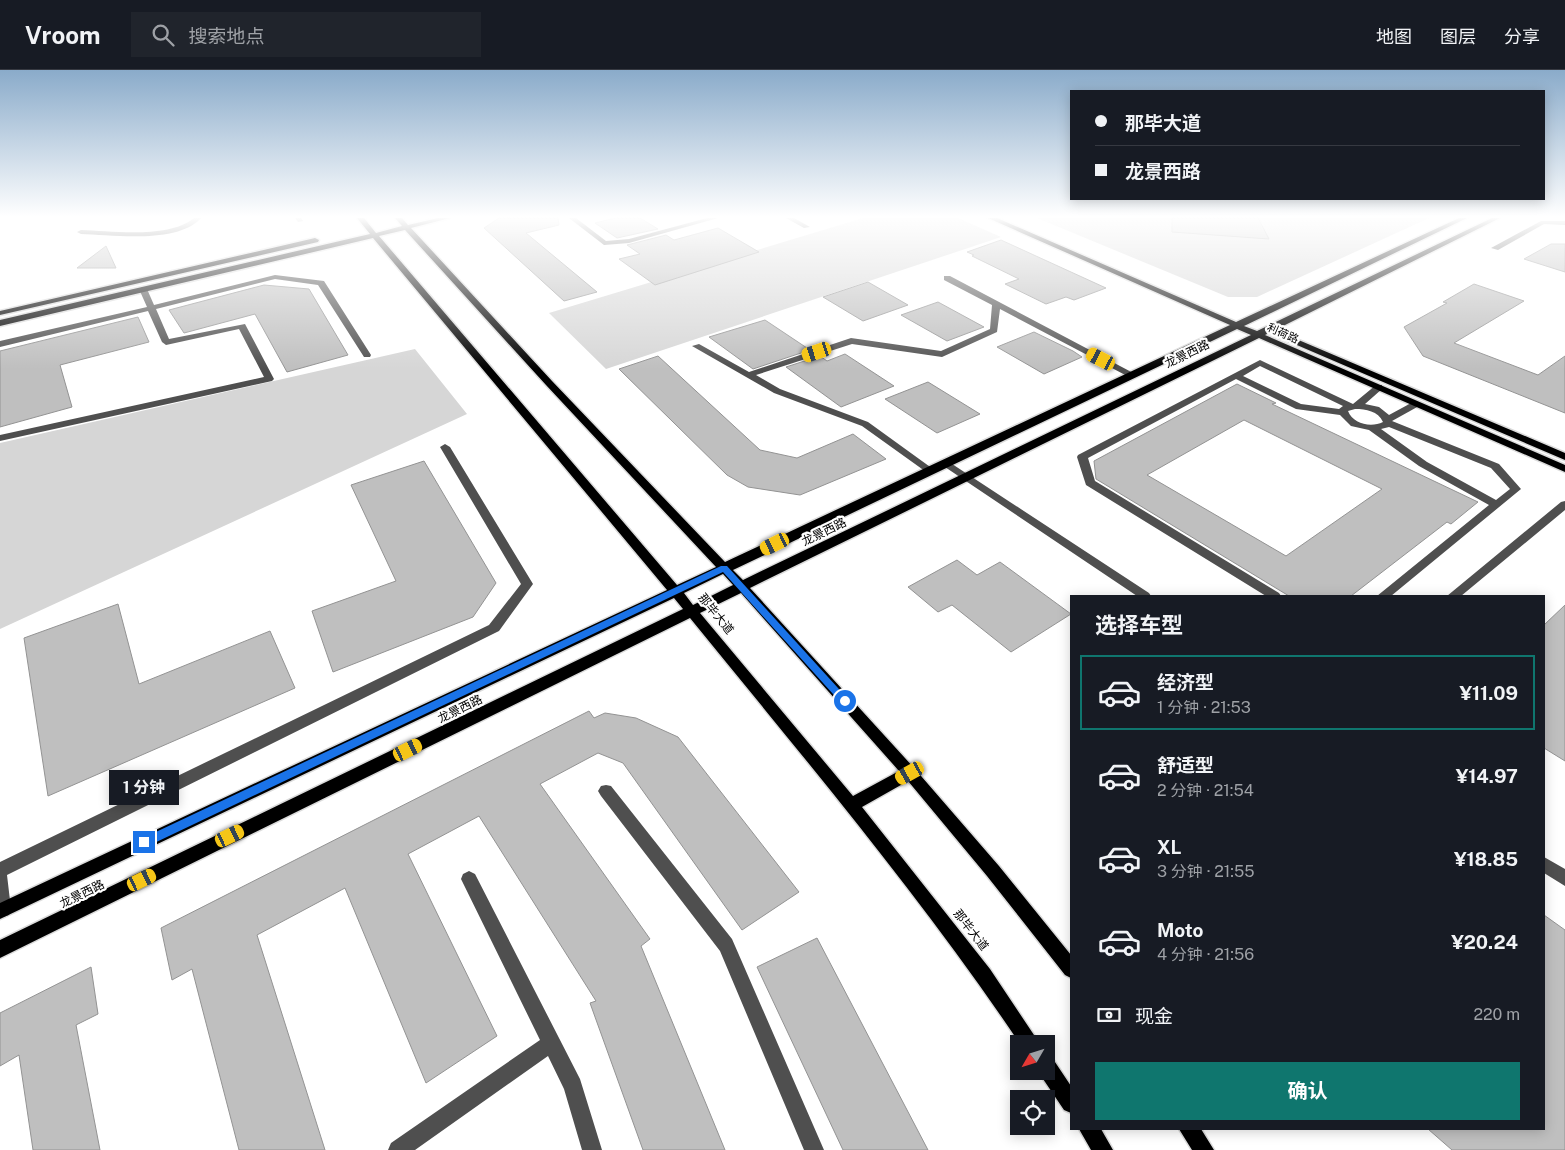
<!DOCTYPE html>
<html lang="zh">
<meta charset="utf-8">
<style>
body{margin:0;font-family:"Public Sans","Noto Sans SC",sans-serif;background:#20242c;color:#f1f3f6;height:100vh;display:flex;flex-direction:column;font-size:19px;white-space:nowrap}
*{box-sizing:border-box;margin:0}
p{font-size:16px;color:#9ea1a6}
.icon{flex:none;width:28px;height:28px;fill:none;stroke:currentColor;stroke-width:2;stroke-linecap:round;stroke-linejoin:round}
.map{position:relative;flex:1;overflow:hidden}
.sheet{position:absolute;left:1070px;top:525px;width:475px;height:535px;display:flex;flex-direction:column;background:#171b24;border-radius:0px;box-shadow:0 2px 12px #0003}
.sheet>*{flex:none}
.guide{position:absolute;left:1070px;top:20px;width:475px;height:110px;border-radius:0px;box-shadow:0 2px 12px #0003;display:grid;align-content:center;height:110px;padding:0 25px;background:#171b24}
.needle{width:32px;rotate:231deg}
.tools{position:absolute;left:1010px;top:965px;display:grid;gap:10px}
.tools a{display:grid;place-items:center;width:45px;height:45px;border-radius:0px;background:#171b24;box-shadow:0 2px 12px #0003;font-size:25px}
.end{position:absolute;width:22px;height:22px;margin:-11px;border:6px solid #1a73e8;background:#fff;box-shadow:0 0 0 2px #fff}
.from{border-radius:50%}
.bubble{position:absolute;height:35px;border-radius:0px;background:#171b24;box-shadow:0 2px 12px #0003;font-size:16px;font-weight:700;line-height:35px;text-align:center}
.car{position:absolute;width:15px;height:30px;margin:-15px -8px;border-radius:6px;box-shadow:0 0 4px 1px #0007;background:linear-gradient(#f5c518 24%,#345 0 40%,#f5c518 0 76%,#345 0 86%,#f5c518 0)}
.guide b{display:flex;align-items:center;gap:18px;height:48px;font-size:19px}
.guide b+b{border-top:1px solid #363941}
.guide i{width:12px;height:12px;background:#f1f3f6}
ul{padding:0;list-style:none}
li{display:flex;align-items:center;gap:15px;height:75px;margin:0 10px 8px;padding:0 15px;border:2px solid transparent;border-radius:0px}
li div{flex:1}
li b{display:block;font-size:19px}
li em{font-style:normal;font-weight:700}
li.active{border-color:#0f766e}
li>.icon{width:45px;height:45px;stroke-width:1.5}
h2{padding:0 25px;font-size:22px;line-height:60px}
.pay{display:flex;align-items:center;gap:12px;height:55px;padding:0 25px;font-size:19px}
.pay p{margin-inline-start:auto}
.button{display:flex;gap:10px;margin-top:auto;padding:10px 25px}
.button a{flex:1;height:58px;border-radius:0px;background:#0f766e;color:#fff;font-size:20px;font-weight:700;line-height:58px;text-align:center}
header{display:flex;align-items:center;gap:30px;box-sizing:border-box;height:70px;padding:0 25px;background:#171b24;border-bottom:1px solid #363941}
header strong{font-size:24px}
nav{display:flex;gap:28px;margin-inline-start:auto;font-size:18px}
.search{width:350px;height:45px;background:#20242c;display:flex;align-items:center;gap:12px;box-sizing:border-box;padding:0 18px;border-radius:0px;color:#9ea1a6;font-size:19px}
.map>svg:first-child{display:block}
.green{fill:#d6d6d6}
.building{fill:#bfbfbf;stroke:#939393;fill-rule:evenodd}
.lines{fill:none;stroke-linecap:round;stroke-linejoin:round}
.major-casing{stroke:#dbdbdb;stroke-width:3}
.minor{fill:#4f4f4f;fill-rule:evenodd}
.major{fill:#000;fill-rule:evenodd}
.route{fill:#1a73e8}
.labels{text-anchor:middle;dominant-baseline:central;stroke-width:4.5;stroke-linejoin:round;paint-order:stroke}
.far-street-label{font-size:11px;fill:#000;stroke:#fff}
.street-label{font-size:12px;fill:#000;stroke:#fff}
</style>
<header>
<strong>Vroom</strong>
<div class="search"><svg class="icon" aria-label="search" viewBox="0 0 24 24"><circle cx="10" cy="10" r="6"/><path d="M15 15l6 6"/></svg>搜索地点</div>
<nav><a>地图</a><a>图层</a><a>分享</a></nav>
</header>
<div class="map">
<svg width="1565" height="1080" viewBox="0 0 1565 1080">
<rect width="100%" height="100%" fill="#fff"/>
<path class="green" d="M 863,148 L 958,148 L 1001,167 L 606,299 L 549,243 Z
M 1037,148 L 1429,148 L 1257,227 L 1228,227 Z
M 415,279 L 467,344 L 0,559 L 0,373 Z"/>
<path class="building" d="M 499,148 L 558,148 L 559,155 L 526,163 L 597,222 L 564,231 L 484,158 Z
M 616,148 L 640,148 L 658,159 L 617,168 L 595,153 Z
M 1172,148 L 1258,148 L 1269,169 L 1172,162 Z
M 718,158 L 759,182 L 655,215 L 619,189 L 640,184 L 627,175 L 666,165 L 674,170 Z
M 1001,170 L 1106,218 L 1074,230 L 1066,227 L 1046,234 L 1005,214 L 1019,209 L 972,186 L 974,185 L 967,182 Z
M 1551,174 L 1565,174 L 1565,202 L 1524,189 Z
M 106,176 L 116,198 L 77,198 Z
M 868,212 L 908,235 L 863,251 L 823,227 Z
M 1474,214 L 1524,231 L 1454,273 L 1538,305 L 1565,286 L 1565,343 L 1423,286 L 1404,257 L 1447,233 L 1443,232 Z
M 264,215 L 309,219 L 348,285 L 287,302 L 255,244 L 184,263 L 169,240 Z
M 938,232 L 984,257 L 947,271 L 901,245 Z
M 138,247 L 149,272 L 60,295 L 72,337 L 0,357 L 0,281 Z
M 765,250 L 810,280 L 753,299 L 709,267 Z
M 1034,262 L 1073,281 L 1082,287 L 1044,304 L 997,277 Z
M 845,284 L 894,316 L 841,337 L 786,297 L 820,286 L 827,291 Z
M 658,286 L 760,380 L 797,388 L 853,364 L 886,389 L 800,425 L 748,417 L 727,405 L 619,299 Z
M 928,312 L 980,344 L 937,363 L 885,329 Z
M 1237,314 L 1276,333 L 1272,334 L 1478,432 L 1451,454 L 1447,452 L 1351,526 L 1289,526 L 1096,409 L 1094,391 ZM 1244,350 L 1382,419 L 1286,486 L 1147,405 Z
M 424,391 L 496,513 L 473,547 L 333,602 L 312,541 L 396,511 L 351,415 Z
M 957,490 L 977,505 L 1000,492 L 1071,544 L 1011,582 L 952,535 L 938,542 L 908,517 Z
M 118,534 L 139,614 L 270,561 L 295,618 L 48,726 L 24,568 Z
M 1565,535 L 1565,691 L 1544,678 L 1544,555 Z
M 589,641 L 594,648 L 605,643 L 636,648 L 678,667 L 799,822 L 742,860 L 623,693 L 598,683 L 540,714 L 650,869 L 641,876 L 725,1080 L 643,1080 L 590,933 L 596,931 L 479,746 L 408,784 L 497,966 L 426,1013 L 345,818 L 257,865 L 325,1080 L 239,1080 L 192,899 L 172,910 L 161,858 Z
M 1544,845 L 1565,860 L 1565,1080 L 1452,1080 L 1428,1059 L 1544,1059 Z
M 817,868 L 928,1080 L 843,1080 L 757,897 Z
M 91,897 L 98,944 L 76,955 L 100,1080 L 33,1080 L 19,985 L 0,996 L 0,943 Z"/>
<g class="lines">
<defs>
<path id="major" d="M 357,148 L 364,148 L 376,163 L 402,156 L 395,148 L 402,148 L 408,155 L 438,148 L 450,148 L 411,158 L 552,311 L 725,492 L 1230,255 L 988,148 L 997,148 L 1236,252 L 1459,148 L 1467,148 L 1244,256 L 1257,261 L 1492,148 L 1500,148 L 1275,260 L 1565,383 L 1565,390 L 1269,263 L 1265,265 L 1565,395 L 1565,402 L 1259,268 L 750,518 L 915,699 L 999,796 L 1071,885 L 1071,908 L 1065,905 L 987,806 L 908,711 L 862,737 L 990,899 L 1040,974 L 1020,974 C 920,825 803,687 690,548 L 0,888 L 0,870 L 683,539 L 674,528 L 0,849 L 0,833 L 667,520 L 373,168 L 0,256 L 0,250 L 370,164 ZM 405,160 L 546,315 L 716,497 L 677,515 L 379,166 ZM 1237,259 L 1251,265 L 743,510 L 733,500 ZM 723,504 L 733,515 L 693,535 L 684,523 ZM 741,523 L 899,701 L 853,726 L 700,543 Z
M 315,168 L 319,170 L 318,172 L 0,245 L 0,241 Z
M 1046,987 L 1053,989 L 1071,1016 L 1071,1043 L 1064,1040 L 1039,1003 L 1039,1001 L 1046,1001 Z
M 1079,1059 L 1101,1059 L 1113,1080 L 1091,1080 Z
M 1179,1059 L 1201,1059 L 1214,1080 L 1192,1080 Z"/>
</defs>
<use href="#major" class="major-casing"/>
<path class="minor" d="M 194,148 L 201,148 C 178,174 114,165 81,164 L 77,162 L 81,160 C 112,161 169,169 194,148 Z
M 295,148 L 301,148 L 303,151 L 298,152 Z
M 569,148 L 576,148 L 606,171 L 629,169 L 707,148 L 718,148 L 629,173 L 604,175 Z
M 786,148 L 794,148 L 810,157 L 804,158 Z
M 1541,151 L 1565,151 L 1565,155 L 1544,154 L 1498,180 L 1491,178 Z
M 275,205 L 324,211 L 371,285 L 370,287 L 364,287 L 318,215 L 275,209 L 156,239 L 169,269 L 245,254 L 274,309 L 272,311 L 0,371 L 0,365 L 264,307 L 239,259 L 166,275 L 162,272 L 148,241 L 0,277 L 0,271 L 147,237 L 139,219 L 143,217 L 147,219 L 154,235 Z
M 944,206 L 950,206 L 1137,305 L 1132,308 L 1129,307 L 1000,239 L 997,262 L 942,287 L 852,274 L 756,305 L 780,319 L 868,352 L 933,399 L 934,401 L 933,403 L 929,404 L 862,356 L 774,323 L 692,276 L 699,274 L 749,302 L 851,268 L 941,281 L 990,259 L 992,235 L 944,210 Z
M 1260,290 L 1353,334 L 1376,315 L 1382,315 L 1382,319 L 1365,334 L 1379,337 L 1389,345 L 1413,332 L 1419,332 L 1419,336 L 1392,351 L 1499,394 L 1521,419 L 1391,526 L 1377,526 L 1489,435 L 1419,396 L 1369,360 L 1351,356 L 1340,345 L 1296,339 L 1236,309 L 1088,388 L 1095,411 L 1279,523 L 1281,526 L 1266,526 L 1086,415 L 1077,387 L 1078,385 ZM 1260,296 L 1343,336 L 1339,339 L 1301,334 L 1243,306 ZM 1355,339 C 1366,339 1378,341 1383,352 C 1371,358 1353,354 1348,341 ZM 1389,357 L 1491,398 L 1510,419 L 1496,430 L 1427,392 L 1381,359 Z
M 445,374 L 450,377 L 533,514 L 499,561 L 7,805 L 11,839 L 9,845 L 3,847 L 0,846 L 0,792 L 489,555 L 521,514 L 440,377 Z
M 946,390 L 1149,523 L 1151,526 L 1137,526 L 942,395 L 941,393 Z
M 1565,431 L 1565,440 L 1461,526 L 1447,526 L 1561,432 Z
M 606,715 L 611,716 L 732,869 L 824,1080 L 804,1080 L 720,881 L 601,726 L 598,721 L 601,716 Z
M 1544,787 L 1565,799 L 1565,816 L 1544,803 Z
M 469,801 L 475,804 L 580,1009 L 602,1080 L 582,1080 L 564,1019 L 548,986 L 415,1080 L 388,1080 L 391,1073 L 540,970 L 461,809 L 463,804 Z"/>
<use href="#major" class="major"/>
</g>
<linearGradient id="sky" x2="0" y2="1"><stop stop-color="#8aabca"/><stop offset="0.49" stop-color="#fff"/><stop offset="1" stop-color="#fff" stop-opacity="0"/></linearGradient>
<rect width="1565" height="299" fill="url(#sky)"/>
<path class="route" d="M 721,496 L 727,496 L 848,629 L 848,634 L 842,634 L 723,502 L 148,776 L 141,776 L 139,772 L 141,769 Z"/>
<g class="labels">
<g class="far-street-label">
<text transform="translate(1283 263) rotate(24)">利荷路</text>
</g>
<g class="street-label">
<text transform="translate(1187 284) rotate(-26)">龙景西路</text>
<text transform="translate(824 462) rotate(-26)">龙景西路</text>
<text transform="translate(716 544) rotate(51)">那毕大道</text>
<text transform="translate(460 639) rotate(-26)">龙景西路</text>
<text transform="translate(82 824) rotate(-26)">龙景西路</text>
<text transform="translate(971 860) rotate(52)">那毕大道</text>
</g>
</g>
</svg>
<div class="tools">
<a><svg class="needle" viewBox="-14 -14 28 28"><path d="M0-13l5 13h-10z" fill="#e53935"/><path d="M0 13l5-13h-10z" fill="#9ea1a6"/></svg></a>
<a><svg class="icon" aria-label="locate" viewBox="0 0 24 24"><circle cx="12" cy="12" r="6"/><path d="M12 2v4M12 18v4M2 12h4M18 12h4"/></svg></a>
</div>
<i class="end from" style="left:845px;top:631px"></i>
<i class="end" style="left:144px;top:772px"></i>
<div class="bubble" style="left:109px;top:700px;width:70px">1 分钟</div>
<i class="car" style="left:817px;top:282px;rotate:252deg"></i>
<i class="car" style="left:1101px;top:289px;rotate:297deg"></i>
<i class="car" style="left:775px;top:474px;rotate:244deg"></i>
<i class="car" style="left:408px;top:680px;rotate:64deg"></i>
<i class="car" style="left:910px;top:703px;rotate:241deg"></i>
<i class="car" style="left:230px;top:766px;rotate:64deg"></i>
<i class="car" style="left:142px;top:810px;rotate:64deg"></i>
<div class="guide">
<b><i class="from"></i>那毕大道</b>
<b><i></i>龙景西路</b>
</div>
<section class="sheet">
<h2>选择车型</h2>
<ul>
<li class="active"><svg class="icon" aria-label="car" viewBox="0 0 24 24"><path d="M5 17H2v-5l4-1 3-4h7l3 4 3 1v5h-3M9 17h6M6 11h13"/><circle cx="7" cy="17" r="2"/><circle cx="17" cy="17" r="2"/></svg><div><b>经济型</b><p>1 分钟 · 21:53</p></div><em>¥11.09</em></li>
<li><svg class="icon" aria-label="car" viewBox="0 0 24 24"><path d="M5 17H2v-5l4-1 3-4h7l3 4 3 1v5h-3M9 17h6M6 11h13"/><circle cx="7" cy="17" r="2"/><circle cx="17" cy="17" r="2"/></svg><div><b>舒适型</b><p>2 分钟 · 21:54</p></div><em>¥14.97</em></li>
<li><svg class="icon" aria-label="car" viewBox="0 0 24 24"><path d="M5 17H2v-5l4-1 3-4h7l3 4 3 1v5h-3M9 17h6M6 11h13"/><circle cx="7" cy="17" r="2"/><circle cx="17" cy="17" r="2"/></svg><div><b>XL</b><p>3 分钟 · 21:55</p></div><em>¥18.85</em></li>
<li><svg class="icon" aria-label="car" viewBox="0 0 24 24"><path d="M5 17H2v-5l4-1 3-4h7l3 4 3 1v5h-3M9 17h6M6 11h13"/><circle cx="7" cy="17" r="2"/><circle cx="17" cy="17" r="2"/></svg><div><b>Moto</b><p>4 分钟 · 21:56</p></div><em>¥20.24</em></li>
</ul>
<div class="pay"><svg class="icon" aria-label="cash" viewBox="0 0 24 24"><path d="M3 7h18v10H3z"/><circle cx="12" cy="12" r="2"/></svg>现金<p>220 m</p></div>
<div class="button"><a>确认</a></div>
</section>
</div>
